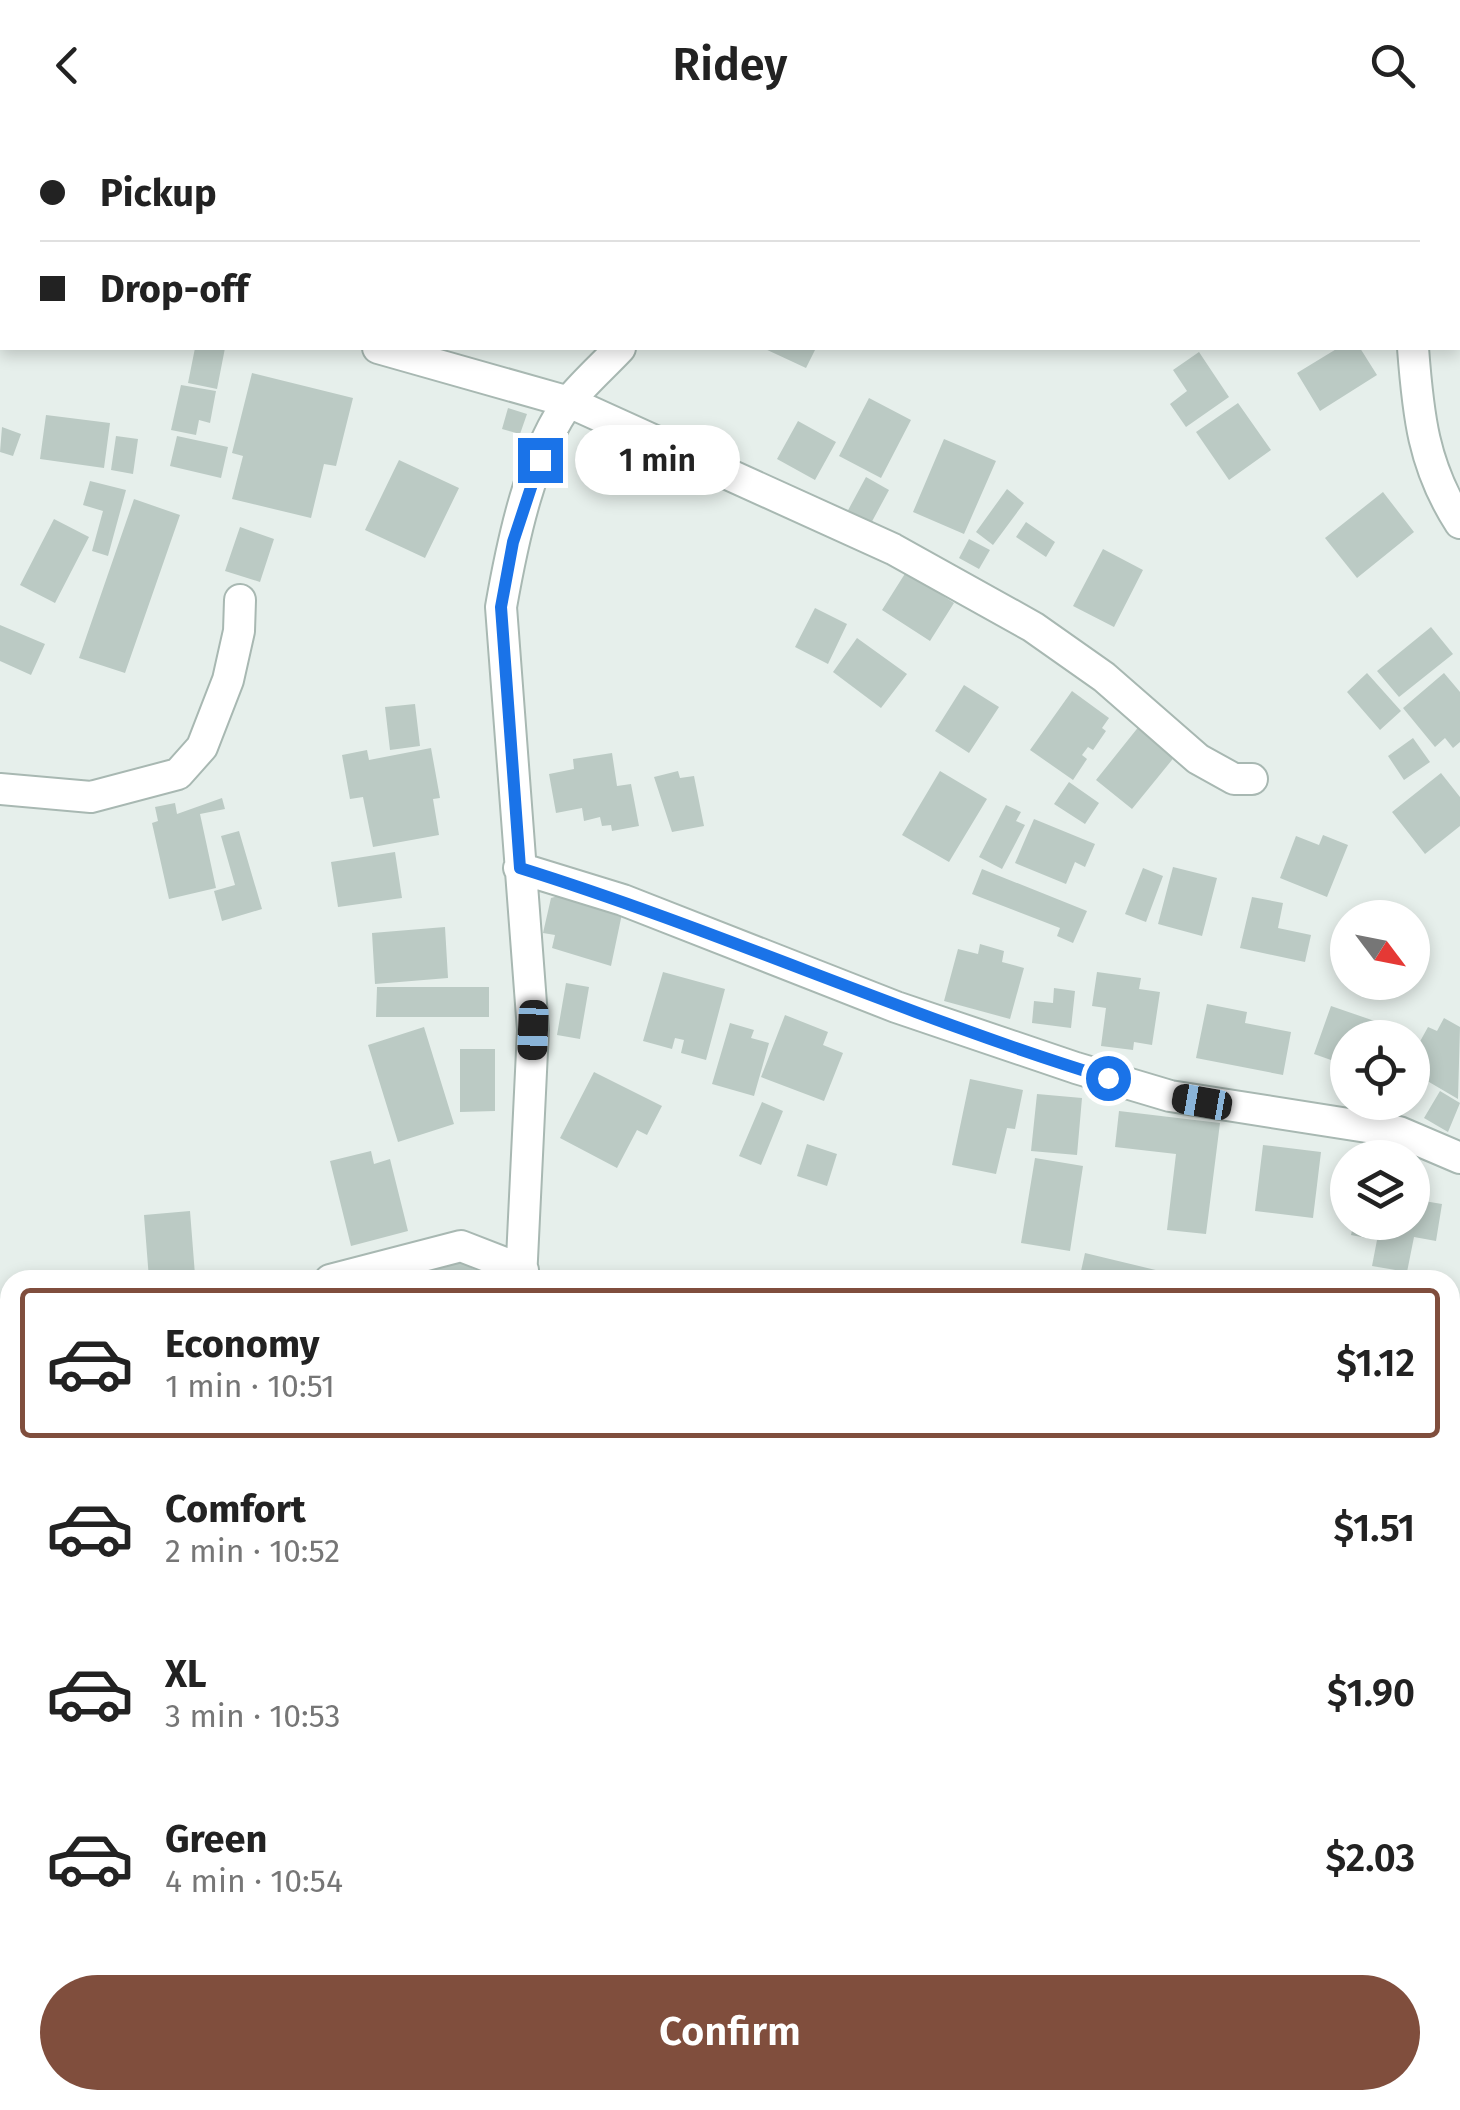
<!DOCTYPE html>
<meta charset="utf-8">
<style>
body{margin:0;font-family:"Fira Sans",sans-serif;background:#f6f6f6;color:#222;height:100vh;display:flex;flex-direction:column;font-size:38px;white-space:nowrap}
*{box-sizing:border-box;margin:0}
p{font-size:32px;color:#767676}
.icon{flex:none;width:55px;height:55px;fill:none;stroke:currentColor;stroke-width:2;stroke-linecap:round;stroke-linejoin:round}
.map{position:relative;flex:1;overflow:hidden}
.details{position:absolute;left:0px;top:1140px;width:1460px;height:840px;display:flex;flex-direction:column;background:#fff;border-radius:30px 30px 0 0;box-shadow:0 5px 15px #0003}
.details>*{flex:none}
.hud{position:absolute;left:0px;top:0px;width:1460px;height:220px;box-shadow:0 5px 15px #0003;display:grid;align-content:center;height:220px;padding:0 40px;background:#fff}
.needle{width:65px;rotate:122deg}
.tools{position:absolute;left:1330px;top:770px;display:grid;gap:20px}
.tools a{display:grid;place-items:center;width:100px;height:100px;border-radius:50%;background:#fff;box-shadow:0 5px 15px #0003;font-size:50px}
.end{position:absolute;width:45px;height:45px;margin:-22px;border:12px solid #1a73e8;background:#fff;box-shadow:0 0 0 5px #fff}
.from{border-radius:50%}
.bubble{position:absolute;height:70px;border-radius:35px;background:#fff;box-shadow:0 5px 15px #0003;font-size:32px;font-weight:600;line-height:70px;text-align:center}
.car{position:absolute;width:30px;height:60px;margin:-30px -15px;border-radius:12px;box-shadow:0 0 8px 2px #0007;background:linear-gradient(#222 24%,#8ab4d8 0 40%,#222 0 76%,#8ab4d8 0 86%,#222 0)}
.hud b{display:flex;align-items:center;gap:35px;height:95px;font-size:38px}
.hud b+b{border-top:2px solid #e0e0e0}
.hud i{width:25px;height:25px;background:#222}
ul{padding:18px 0 0;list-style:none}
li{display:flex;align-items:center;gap:30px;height:150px;margin:0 20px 15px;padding:0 20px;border:5px solid transparent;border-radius:10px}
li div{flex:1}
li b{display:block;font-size:38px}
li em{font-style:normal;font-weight:600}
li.selected{border-color:#804e3d}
li>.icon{width:90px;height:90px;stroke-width:1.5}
.action{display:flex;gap:20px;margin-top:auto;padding:20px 40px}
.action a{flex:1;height:115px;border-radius:60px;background:#804e3d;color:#fff;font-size:40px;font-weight:600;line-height:115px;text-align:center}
header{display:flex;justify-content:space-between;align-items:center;height:130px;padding:0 40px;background:#fff;font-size:45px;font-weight:600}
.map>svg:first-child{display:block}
.building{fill:#bbcac4}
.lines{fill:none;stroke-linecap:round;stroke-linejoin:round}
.street-casing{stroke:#a8b8b2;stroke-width:34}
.path{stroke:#86b3a5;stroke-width:6;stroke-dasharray:5 8;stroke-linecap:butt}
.street{stroke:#fff;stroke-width:30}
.route{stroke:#1a73e8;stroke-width:12}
</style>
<header><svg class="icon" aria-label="back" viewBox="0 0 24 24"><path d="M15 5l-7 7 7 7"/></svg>Ridey<svg class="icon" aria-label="search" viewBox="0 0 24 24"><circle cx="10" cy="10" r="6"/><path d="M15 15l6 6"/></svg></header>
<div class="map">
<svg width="1460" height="1980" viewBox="0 0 1460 1980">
<rect width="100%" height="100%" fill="#e6efeb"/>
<path class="building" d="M 195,218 L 225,218 L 217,259 L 188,253 Z
M 763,218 L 816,218 L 806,238 Z
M 1338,218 L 1360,218 L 1377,245 L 1320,281 L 1297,243 Z
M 1199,222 L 1229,267 L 1186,297 L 1170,274 L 1187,261 L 1173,240 Z
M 252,243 L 353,268 L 336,336 L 324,334 L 311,388 L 232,369 L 243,326 L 232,323 Z
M 181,255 L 216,261 L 210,293 L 199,290 L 196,305 L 171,300 Z
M 869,268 L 911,290 L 881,348 L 839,326 Z
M 1238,273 L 1271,320 L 1229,350 L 1196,302 Z
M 508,278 L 527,284 L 520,304 L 502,299 Z
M 46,285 L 110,293 L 104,338 L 40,329 Z
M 798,291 L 836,312 L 815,350 L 777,329 Z
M 2,297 L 21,304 L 13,326 L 0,322 Z
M 116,306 L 138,309 L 133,344 L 111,340 Z
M 177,306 L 228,317 L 221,348 L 170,336 Z
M 944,309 L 996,331 L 964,404 L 913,382 Z
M 399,330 L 459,358 L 425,428 L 365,400 Z
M 866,347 L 889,360 L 869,397 L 846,384 Z
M 90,351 L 126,360 L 108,426 L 92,421 L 103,381 L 83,375 Z
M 1007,359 L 1024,373 L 993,415 L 976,402 Z
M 1383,362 L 1414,402 L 1357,448 L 1325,408 Z
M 134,369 L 180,385 L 125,543 L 79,528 Z
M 54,389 L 89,407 L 55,473 L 20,455 Z
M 1026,392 L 1055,412 L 1046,427 L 1016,407 Z
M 240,397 L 274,409 L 260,452 L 225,441 Z
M 969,409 L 990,420 L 979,439 L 959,428 Z
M 1103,419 L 1143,440 L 1114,497 L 1073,476 Z
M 906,442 L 954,473 L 930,511 L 882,480 Z
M 815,478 L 847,494 L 828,534 L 795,517 Z
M 0,495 L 45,514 L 31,545 L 0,531 Z
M 1431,497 L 1453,524 L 1399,567 L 1377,541 Z
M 857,508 L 907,544 L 881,578 L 833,542 Z
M 1367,543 L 1401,581 L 1380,600 L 1347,562 Z
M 1444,543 L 1460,562 L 1460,612 L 1453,618 L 1445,608 L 1435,617 L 1403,578 Z
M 964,555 L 999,577 L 969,623 L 935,601 Z
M 1072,561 L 1109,588 L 1102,598 L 1106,601 L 1093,620 L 1088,617 L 1082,625 L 1087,629 L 1073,650 L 1030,620 Z
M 415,574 L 420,616 L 390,620 L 385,577 Z
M 1140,595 L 1176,625 L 1132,679 L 1096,650 Z
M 1413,608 L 1430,632 L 1404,650 L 1388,626 Z
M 431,618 L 440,668 L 433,669 L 439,705 L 373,717 L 363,667 L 350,669 L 342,625 L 367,620 L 369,630 Z
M 612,623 L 617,656 L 631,654 L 639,696 L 612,701 L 611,695 L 602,696 L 600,687 L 584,691 L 582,678 L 556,683 L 549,644 L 574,639 L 573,629 Z
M 678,641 L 680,648 L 694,646 L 704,696 L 672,702 L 654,647 Z
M 940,641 L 987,669 L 949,732 L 902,705 Z
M 1441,643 L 1460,667 L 1460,696 L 1425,724 L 1392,682 Z
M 1069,652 L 1099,673 L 1085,694 L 1054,674 Z
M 222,668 L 225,679 L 200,684 L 216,758 L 169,769 L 152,693 L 158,691 L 155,677 L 175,673 L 177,684 Z
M 1006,675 L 1021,682 L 1016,691 L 1025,695 L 1002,739 L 979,727 Z
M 1034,689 L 1095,714 L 1085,737 L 1075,732 L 1066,754 L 1015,733 Z
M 239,701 L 262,779 L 222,791 L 214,761 L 235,755 L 221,706 Z
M 1323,705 L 1348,715 L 1327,767 L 1280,748 L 1296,706 L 1319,715 Z
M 395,722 L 402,768 L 338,777 L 331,732 Z
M 1173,737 L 1217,748 L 1202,806 L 1158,794 Z
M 1143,738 L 1163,746 L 1146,792 L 1125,784 Z
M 982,739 L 1087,781 L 1073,813 L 1057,806 L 1060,798 L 972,764 Z
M 558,766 L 623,779 L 611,836 L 552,818 L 555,805 L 543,803 L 551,768 Z
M 1252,767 L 1283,773 L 1278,798 L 1311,805 L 1305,832 L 1240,818 Z
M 445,797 L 448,848 L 375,854 L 372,803 Z
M 980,814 L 1004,821 L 1002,832 L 1024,838 L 1010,889 L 944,871 L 958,819 L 978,824 Z
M 663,842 L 725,859 L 706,930 L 681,923 L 684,910 L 675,908 L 672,919 L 643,911 Z
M 1097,842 L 1141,848 L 1139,859 L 1160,862 L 1152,915 L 1134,912 L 1133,920 L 1101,916 L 1106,878 L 1092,876 Z
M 566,853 L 589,857 L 580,909 L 557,905 Z
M 377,857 L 489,857 L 489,887 L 376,887 Z
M 1054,858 L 1075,861 L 1071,898 L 1032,893 L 1034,871 L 1053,873 Z
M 1207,874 L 1247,882 L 1245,893 L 1291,902 L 1283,945 L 1196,928 Z
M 1331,876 L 1395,898 L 1392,908 L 1348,908 L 1348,936 L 1314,924 Z
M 785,885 L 828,902 L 823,915 L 843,923 L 824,971 L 761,947 Z
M 1444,888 L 1460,897 L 1458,969 L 1412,942 L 1412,926 L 1428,897 L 1437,901 Z
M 730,893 L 754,900 L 751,908 L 769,913 L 754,966 L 712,954 Z
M 424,897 L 454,994 L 398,1012 L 368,915 Z
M 460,919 L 495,919 L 495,981 L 460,982 Z
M 594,942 L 662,976 L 647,1005 L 637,1000 L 617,1038 L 560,1008 Z
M 970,949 L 1023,960 L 1015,999 L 1007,998 L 996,1044 L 952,1035 Z
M 1440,961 L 1460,973 L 1448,1002 L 1424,988 Z
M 1037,964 L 1082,968 L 1077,1025 L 1031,1021 Z
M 762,972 L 783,981 L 761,1035 L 739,1026 Z
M 1119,981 L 1220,993 L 1206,1104 L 1167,1100 L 1176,1024 L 1115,1017 Z
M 807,1014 L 837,1024 L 827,1056 L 797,1046 Z
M 1263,1015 L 1321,1022 L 1313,1088 L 1255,1081 Z
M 371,1021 L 374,1034 L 390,1029 L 408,1101 L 351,1116 L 330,1031 Z
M 1035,1028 L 1083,1036 L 1070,1121 L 1021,1113 Z
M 1412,1045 L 1423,1047 L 1418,1070 L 1442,1074 L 1436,1111 L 1414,1107 L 1407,1142 L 1372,1136 L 1377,1110 L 1351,1105 L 1354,1092 L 1412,1092 Z
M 190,1081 L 195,1145 L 149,1149 L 144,1085 Z
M 1085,1123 L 1193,1149 L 1193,1150 L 1079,1150 Z
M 442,1124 L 487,1145 L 484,1150 L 430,1150 Z
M 646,1145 L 709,1145 L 709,1150 L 646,1150 Z
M 1460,1503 L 1460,1574 L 1450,1579 L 1450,1508 Z
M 7,1613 L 10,1613 L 10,1709 L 0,1709 L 0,1660 L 4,1660 Z
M 1453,1688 L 1460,1694 L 1460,1775 L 1450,1766 Z
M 1450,1935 L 1460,1936 L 1460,1976 L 1416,1975 L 1416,1970 L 1450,1970 Z
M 260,1970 L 327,1970 L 327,1980 L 260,1980 Z
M 359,1970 L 428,1970 L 427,1980 L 359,1980 Z
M 634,1970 L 708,1970 L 702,1980 L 653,1980 Z
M 986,1970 L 1054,1970 L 1060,1973 L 1056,1980 L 981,1980 Z
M 1191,1970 L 1201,1970 L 1228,1980 L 1188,1980 Z"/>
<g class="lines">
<defs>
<path id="street" d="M 555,0 L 563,2
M 1320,0 L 1322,2
M 774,2 L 776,0
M 0,135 L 2,135
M 378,218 L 569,272 L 893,419 L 1033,497 L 1104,547 L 1198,629 L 1234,649 L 1252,649
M 1413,218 C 1418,284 1423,336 1460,393
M 0,659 L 91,667 L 178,644 L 202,617 L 228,550 L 239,501 L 240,470
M 519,738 L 623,770 L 896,877 L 1076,938 L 1170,966 L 1399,1002 L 1460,1028
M 330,1150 L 461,1116 L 523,1140
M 521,1150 L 533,900 L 501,477 C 512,414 531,320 571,269 C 586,251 604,235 620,218
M 1450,1401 L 1460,1366
M 0,1753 L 10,1760
M 1450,1923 L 1460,1921
M 808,1970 L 819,1980
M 1325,1980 L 1328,1970"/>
</defs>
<use href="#street" class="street-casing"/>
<path class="path" d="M 441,1970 L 443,1980"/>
<use href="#street" class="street"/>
</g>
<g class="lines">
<path class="route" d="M 540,330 L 513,412 L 501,477 L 520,738 C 719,800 908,887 1108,948"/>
</g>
</svg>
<div class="tools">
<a><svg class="needle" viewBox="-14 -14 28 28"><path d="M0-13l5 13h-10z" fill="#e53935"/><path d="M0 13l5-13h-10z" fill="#767676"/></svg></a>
<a><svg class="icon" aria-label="locate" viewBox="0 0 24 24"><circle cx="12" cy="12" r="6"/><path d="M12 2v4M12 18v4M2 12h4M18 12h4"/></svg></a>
<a><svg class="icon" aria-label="layers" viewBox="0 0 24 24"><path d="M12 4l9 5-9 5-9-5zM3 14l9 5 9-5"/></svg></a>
</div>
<i class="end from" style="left:1108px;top:948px"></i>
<i class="end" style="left:540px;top:330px"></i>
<div class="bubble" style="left:575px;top:295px;width:165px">1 min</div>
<i class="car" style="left:533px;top:900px;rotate:182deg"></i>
<i class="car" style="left:1202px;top:972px;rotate:280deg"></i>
<div class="hud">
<b><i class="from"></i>Pickup</b>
<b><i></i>Drop-off</b>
</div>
<section class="details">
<ul>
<li class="selected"><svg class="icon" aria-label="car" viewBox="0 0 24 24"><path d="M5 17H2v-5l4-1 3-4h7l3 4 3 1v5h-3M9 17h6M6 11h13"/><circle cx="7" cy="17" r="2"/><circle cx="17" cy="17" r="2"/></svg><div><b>Economy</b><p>1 min · 10:51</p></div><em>$1.12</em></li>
<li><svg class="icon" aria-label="car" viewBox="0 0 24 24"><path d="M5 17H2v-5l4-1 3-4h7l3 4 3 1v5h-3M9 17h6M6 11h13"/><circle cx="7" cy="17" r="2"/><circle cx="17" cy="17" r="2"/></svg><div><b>Comfort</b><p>2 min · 10:52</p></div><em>$1.51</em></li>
<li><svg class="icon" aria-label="car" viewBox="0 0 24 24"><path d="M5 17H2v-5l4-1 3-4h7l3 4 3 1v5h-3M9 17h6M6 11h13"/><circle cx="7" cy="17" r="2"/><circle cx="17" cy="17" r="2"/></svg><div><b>XL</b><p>3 min · 10:53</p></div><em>$1.90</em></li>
<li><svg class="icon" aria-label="car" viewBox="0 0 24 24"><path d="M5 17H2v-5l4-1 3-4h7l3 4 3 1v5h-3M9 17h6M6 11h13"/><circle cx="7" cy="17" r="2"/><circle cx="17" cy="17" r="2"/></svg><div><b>Green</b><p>4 min · 10:54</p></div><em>$2.03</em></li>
</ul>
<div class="action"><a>Confirm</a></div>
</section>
</div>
